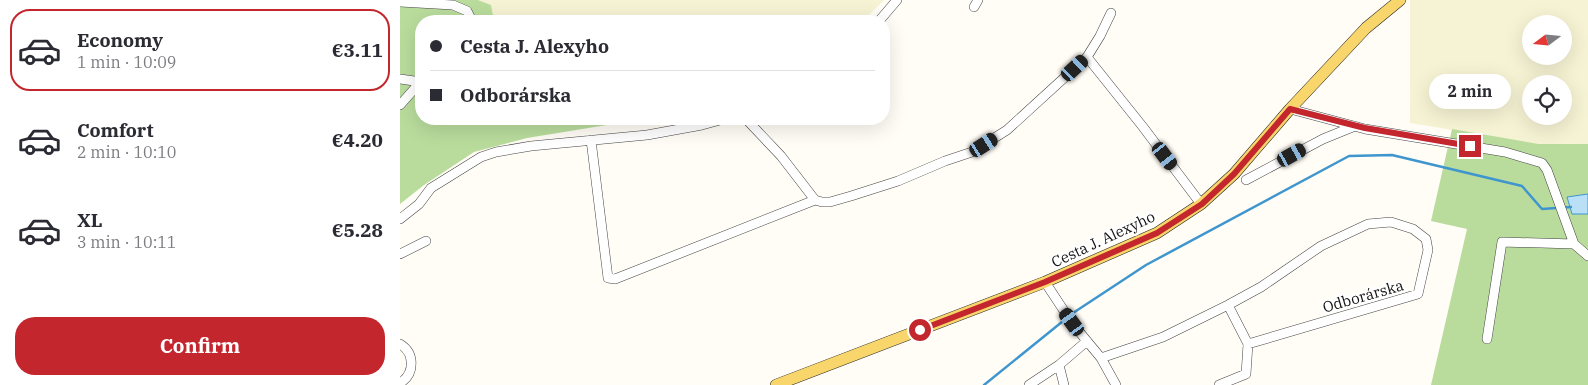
<!DOCTYPE html>
<meta charset="utf-8">
<style>
body{margin:0;font-family:"IBM Plex Serif",serif;background:#f2f2f3;color:#2b2b33;height:100vh;display:flex;flex-direction:column;font-size:19px;white-space:nowrap}
*{box-sizing:border-box;margin:0}
p{font-size:16px;color:#7c7c81}
.icon{flex:none;width:28px;height:28px;fill:none;stroke:currentColor;stroke-width:2;stroke-linecap:round;stroke-linejoin:round}
.map{position:relative;flex:1;overflow:hidden}
.side{display:flex;flex-direction:column;background:#fff;width:400px}
.side>*{flex:none}
.hud{position:absolute;left:15px;top:15px;width:475px;height:110px;border-radius:20px;box-shadow:0 5px 20px #0002;display:grid;align-content:center;height:110px;padding:0 15px;background:#fff}
.needle{width:32px;rotate:254deg}
.controls{position:absolute;left:1122px;top:15px;display:grid;gap:10px}
.controls a{display:grid;place-items:center;width:50px;height:50px;border-radius:50%;background:#fff;box-shadow:0 5px 20px #0002;font-size:25px}
.end{position:absolute;width:22px;height:22px;margin:-11px;border:6px solid #c4262e;background:#fff;box-shadow:0 0 0 2px #fff}
.from{border-radius:50%}
.bubble{position:absolute;height:35px;border-radius:18px;background:#fff;box-shadow:0 5px 20px #0002;font-size:16px;font-weight:700;line-height:35px;text-align:center}
.car{position:absolute;width:15px;height:30px;margin:-15px -8px;border-radius:6px;box-shadow:0 0 4px 1px #0007;background:linear-gradient(#222 24%,#8ab4d8 0 40%,#222 0 76%,#8ab4d8 0 86%,#222 0)}
.hud b{display:flex;align-items:center;gap:18px;height:48px;font-size:19px}
.hud b+b{border-top:1px solid #e1e1e2}
.hud i{width:12px;height:12px;background:#2b2b33}
ul{padding:9px 0 0;list-style:none}
li{display:flex;align-items:center;gap:15px;height:82px;margin:0 10px 8px;padding:0 5px;border:2px solid transparent;border-radius:20px}
li div{flex:1}
li b{display:block;font-size:19px}
li em{font-style:normal;font-weight:700}
li.on{border-color:#c4262e}
li>.icon{width:45px;height:45px;stroke-width:1.5}
.primary-button{display:flex;gap:10px;margin-top:auto;padding:10px 15px}
.primary-button a{flex:1;height:58px;border-radius:20px;background:#c4262e;color:#fff;font-size:20px;font-weight:700;line-height:58px;text-align:center}
main{display:flex;flex:1;min-height:0}
.map>svg:first-child{display:block}
.farmland{fill:#f6f3d4;fill-rule:evenodd}
.forest{fill:#b9dc9c}
.water{fill:#b9e0f7;stroke:#3f96cf}
.lines{fill:none;stroke-linecap:round;stroke-linejoin:round}
.stream{stroke:#3f96cf;stroke-width:2.5}
.minor-casing{stroke:#444;stroke-width:10}
.major-casing{stroke:#222;stroke-width:12}
.minor{stroke:#fff;stroke-width:9}
.major{stroke:#f9d66b;stroke-width:11}
.route{stroke:#c4262e;stroke-width:6}
.labels{text-anchor:middle;dominant-baseline:central;stroke-width:5;stroke-linejoin:round;paint-order:stroke}
.street-label{font-size:15px;fill:#111;stroke:#fff}
</style>
<main>
<section class="side">
<ul>
<li class="on"><svg class="icon" aria-label="car" viewBox="0 0 24 24"><path d="M5 17H2v-5l4-1 3-4h7l3 4 3 1v5h-3M9 17h6M6 11h13"/><circle cx="7" cy="17" r="2"/><circle cx="17" cy="17" r="2"/></svg><div><b>Economy</b><p>1 min · 10:09</p></div><em>€3.11</em></li>
<li><svg class="icon" aria-label="car" viewBox="0 0 24 24"><path d="M5 17H2v-5l4-1 3-4h7l3 4 3 1v5h-3M9 17h6M6 11h13"/><circle cx="7" cy="17" r="2"/><circle cx="17" cy="17" r="2"/></svg><div><b>Comfort</b><p>2 min · 10:10</p></div><em>€4.20</em></li>
<li><svg class="icon" aria-label="car" viewBox="0 0 24 24"><path d="M5 17H2v-5l4-1 3-4h7l3 4 3 1v5h-3M9 17h6M6 11h13"/><circle cx="7" cy="17" r="2"/><circle cx="17" cy="17" r="2"/></svg><div><b>XL</b><p>3 min · 10:11</p></div><em>€5.28</em></li>
</ul>
<div class="primary-button"><a>Confirm</a></div>
</section>
<div class="map">
<svg width="1188" height="385" viewBox="0 0 1188 385">
<rect width="100%" height="100%" fill="#fffdf5"/>
<path class="farmland" d="M 78,0 L 484,0 L 463,21 L 94,21 L 91,5 Z
M 1010,0 L 1188,0 L 1188,144 L 1139,144 L 1010,123 ZM 1131,24 L 1164,24 L 1164,56 L 1131,56 ZM 1131,84 L 1164,84 L 1164,116 L 1131,116 Z
M 160,119 L 237,119 L 219,123 L 164,120 Z"/>
<path class="forest" d="M 0,0 L 78,0 L 91,5 L 94,21 L 21,21 L 21,119 L 160,119 L 164,120 L 219,123 L 127,138 L 74,152 L 24,185 L 0,204 Z
M 1052,129 L 1139,144 L 1188,144 L 1188,194 L 1167,198 L 1172,214 L 1188,214 L 1188,385 L 1031,385 L 1067,229 L 1031,221 Z"/>
<path class="water" d="M 1188,194 L 1188,214 L 1172,214 L 1167,197 Z"/>
<g class="lines">
<path class="stream" d="M 584,385 L 673,313 L 746,265 L 949,156 L 992,155 L 1122,186 L 1142,209 L 1171,207"/>
<defs>
<path id="minor" d="M 0,2 L 53,5 L 67,11 L 72,21
M 574,7 L 578,0
M 479,21 L 497,0
M 687,57 L 743,127 L 801,204
M 0,79 L 21,82
M 0,105 L 16,87 L 21,84
M 890,109 L 965,129 L 1105,152 L 1142,163 L 1147,170 L 1174,244 L 1188,256
M 346,119 L 381,156 L 415,200 L 422,202 L 430,202 L 451,196 L 498,181 L 545,161 L 572,152 L 607,130 L 687,57 L 700,36 L 711,13
M 191,140 L 208,278 L 215,279 L 415,200
M 846,180 L 923,139 L 955,126
M 0,219 L 19,204 L 31,188 L 81,157 L 96,152 L 131,146 L 247,135 L 302,125 L 324,119
M 0,254 L 26,241
M 645,282 L 672,323 L 701,358 L 716,385
M 1087,339 L 1102,242 L 1174,244
M 0,344 C 15,353 15,374 0,383
M 701,358 L 763,337 L 828,305 L 861,287 L 921,246 L 968,224 L 991,222 L 1013,229 L 1026,239 L 1028,250 L 1018,294 L 848,344 L 828,305
M 659,365 L 664,385
M 629,385 L 659,365 L 687,341
M 819,385 L 846,374 L 848,344"/>
<path id="major" d="M 376,385 L 645,282 L 757,233 L 801,204 L 834,174 L 890,109 L 966,28 L 1000,0"/>
</defs>
<use href="#minor" class="minor-casing"/>
<use href="#major" class="major-casing"/>
<use href="#minor" class="minor"/>
<use href="#major" class="major"/>
</g>
<g class="lines">
<path class="route" d="M 520,330 L 645,282 L 757,233 L 802,204 L 834,174 L 890,109 L 965,128 L 1070,146"/>
</g>
<g class="labels">
<g class="street-label">
<text transform="translate(703 239) rotate(-25)">Cesta J. Alexyho</text>
<text transform="translate(963 296) rotate(-16)">Odborárska</text>
</g>
</g>
</svg>
<div class="controls">
<a><svg class="needle" viewBox="-14 -14 28 28"><path d="M0-13l5 13h-10z" fill="#e53935"/><path d="M0 13l5-13h-10z" fill="#7c7c81"/></svg></a>
<a><svg class="icon" aria-label="locate" viewBox="0 0 24 24"><circle cx="12" cy="12" r="6"/><path d="M12 2v4M12 18v4M2 12h4M18 12h4"/></svg></a>
</div>
<i class="end from" style="left:520px;top:330px"></i>
<i class="end" style="left:1070px;top:146px"></i>
<div class="bubble" style="left:1029px;top:74px;width:82px">2 min</div>
<i class="car" style="left:675px;top:68px;rotate:47deg"></i>
<i class="car" style="left:584px;top:145px;rotate:57deg"></i>
<i class="car" style="left:892px;top:155px;rotate:61deg"></i>
<i class="car" style="left:765px;top:156px;rotate:143deg"></i>
<i class="car" style="left:672px;top:322px;rotate:324deg"></i>
<div class="hud">
<b><i class="from"></i>Cesta J. Alexyho</b>
<b><i></i>Odborárska</b>
</div>
</div>
</main>
